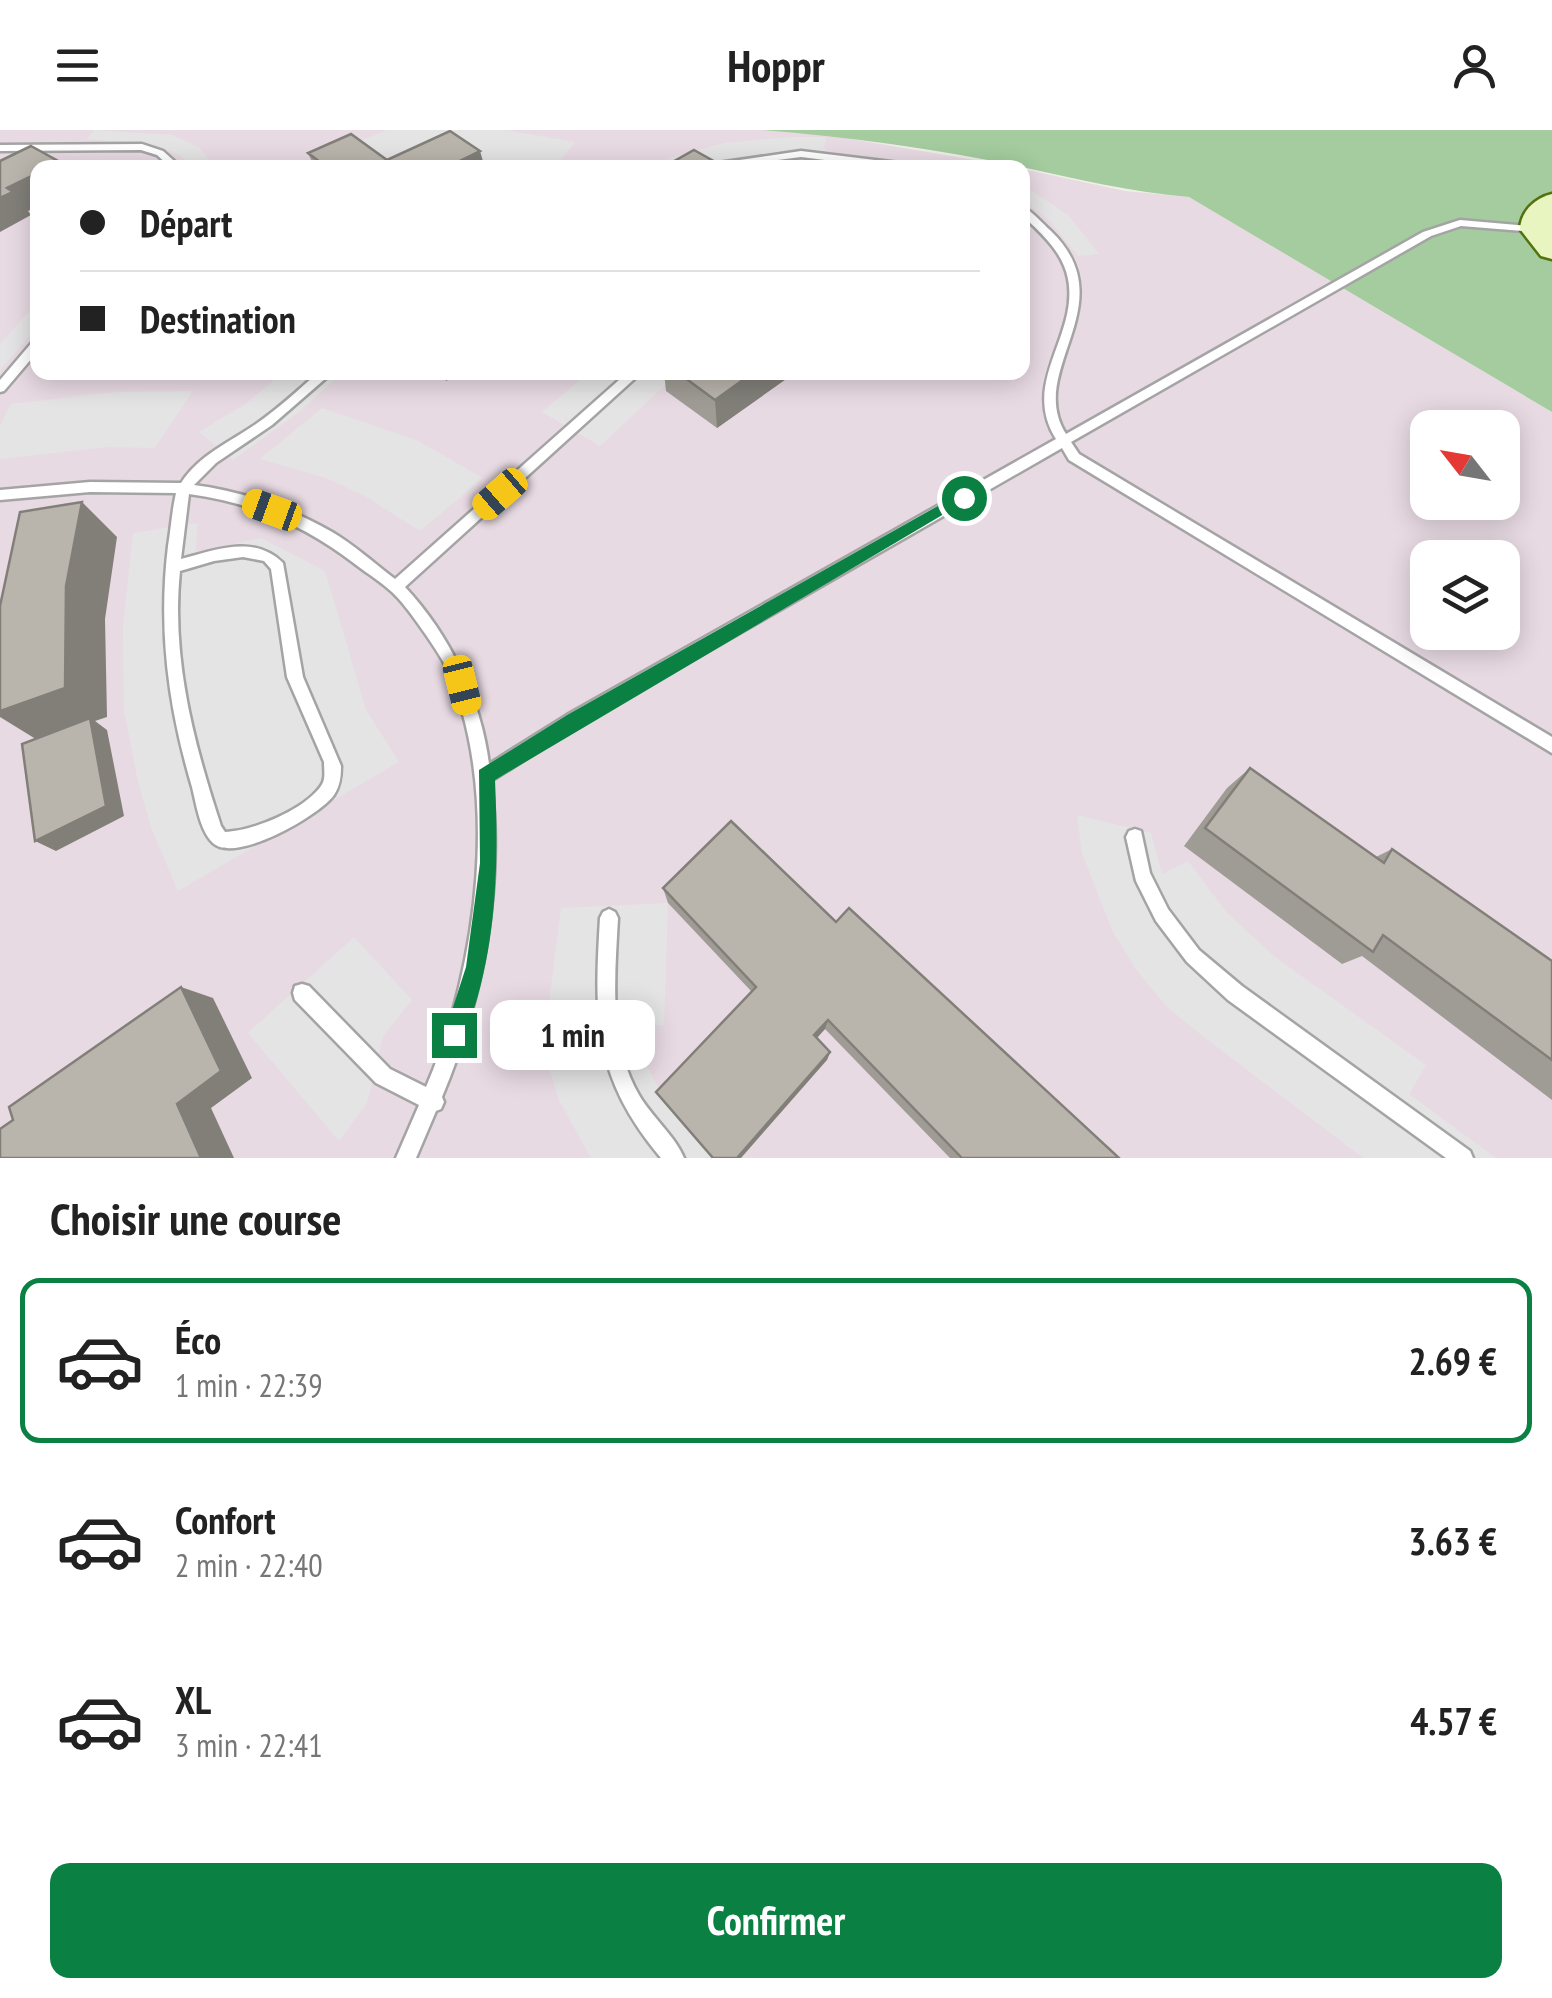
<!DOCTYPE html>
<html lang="fr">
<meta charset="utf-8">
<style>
body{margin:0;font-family:"PT Sans Narrow",sans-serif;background:#f2f2f2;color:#222;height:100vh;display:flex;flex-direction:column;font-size:38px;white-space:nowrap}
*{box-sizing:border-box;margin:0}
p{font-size:32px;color:#767676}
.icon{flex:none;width:55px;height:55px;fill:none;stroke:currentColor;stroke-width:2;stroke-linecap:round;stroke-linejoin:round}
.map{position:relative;height:1028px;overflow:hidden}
.details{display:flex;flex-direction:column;background:#fff;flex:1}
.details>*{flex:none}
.top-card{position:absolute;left:30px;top:30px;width:1000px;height:220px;border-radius:20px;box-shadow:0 5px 25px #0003;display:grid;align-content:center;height:220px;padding:0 50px;background:#fff}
.needle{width:65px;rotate:301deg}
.tools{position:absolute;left:1410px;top:280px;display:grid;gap:20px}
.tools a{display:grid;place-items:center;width:110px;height:110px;border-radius:20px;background:#fff;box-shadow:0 5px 25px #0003;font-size:50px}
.end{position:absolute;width:45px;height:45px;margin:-22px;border:12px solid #0b8043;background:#fff;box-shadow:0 0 0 5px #fff}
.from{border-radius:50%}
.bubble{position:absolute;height:70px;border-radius:20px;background:#fff;box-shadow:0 5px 25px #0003;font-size:32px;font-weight:800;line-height:70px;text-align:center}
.car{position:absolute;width:30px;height:60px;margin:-30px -15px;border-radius:12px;box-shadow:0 0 8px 2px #0007;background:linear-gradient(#f5c518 24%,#345 0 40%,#f5c518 0 76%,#345 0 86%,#f5c518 0)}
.top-card b{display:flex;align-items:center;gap:35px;height:95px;font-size:38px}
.top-card b+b{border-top:2px solid #e0e0e0}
.top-card i{width:25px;height:25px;background:#222}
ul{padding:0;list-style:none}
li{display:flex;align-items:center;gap:30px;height:165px;margin:0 20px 15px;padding:0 30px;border:5px solid transparent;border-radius:20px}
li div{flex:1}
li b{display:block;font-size:38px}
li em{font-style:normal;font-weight:800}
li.on{border-color:#0b8043}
li>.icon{width:90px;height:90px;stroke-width:1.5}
h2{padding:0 50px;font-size:45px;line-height:120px}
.primary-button{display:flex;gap:20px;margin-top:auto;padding:20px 50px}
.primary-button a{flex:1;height:115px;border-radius:20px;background:#0b8043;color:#fff;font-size:40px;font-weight:800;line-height:115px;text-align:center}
header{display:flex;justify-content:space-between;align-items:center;height:130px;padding:0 50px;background:#fff;font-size:45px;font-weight:800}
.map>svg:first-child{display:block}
.industrial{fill:#e8dae3;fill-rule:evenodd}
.forest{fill:#a4cc9f}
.parking{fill:#e4e4e4}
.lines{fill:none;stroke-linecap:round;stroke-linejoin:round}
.service-casing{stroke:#a4a4a4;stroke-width:5}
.secondary-casing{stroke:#53710d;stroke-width:5}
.service{fill:#fff;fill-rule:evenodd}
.secondary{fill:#e8f5c0;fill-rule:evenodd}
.wall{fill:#9f9c95}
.shaded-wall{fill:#827f79}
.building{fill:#b9b5ad;stroke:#827f79;stroke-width:2.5}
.route{fill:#0b8043}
</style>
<header><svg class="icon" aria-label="menu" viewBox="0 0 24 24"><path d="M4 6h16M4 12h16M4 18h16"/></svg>Hoppr<svg class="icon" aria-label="person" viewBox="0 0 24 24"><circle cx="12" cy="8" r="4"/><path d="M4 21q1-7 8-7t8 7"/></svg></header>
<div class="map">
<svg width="1552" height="1028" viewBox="0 0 1552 1028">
<rect width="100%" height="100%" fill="#f0efe7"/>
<path class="industrial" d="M 0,0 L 762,0 L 828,5 L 1016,37 L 38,38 L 38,242 L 1022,242 L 1023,39 L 1125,61 L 1189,67 L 1552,282 L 1552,1028 L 0,1028 ZM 1428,298 L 1502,298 L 1502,372 L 1428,372 ZM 1428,428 L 1502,428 L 1502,502 L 1428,502 Z"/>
<path class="forest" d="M 762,0 L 1552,0 L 1552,282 L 1189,67 C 1132,62 1076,49 1022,37 C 937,19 848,7 762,0 Z"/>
<path class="parking" d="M 94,0 L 172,5 L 200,18 L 214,37 L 191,37 L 181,26 L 156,15 L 87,9 Z
M 386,0 L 505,0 L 575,12 L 555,37 L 509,37 L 438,25 L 355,37 L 298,38 Z
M 793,7 L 826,7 L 824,19 L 860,33 L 859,38 L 631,38 L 724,13 Z
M 1025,56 L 1069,86 L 1099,124 L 1078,126 L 1050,91 L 1023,70 Z
M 37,173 L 37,197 L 0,240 L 0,214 Z
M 283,243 L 370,243 L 360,251 L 341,244 L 299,282 L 233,330 L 199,302 L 244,275 Z
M 588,243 L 678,243 L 600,316 L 542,282 Z
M 193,261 L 155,318 L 107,317 L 0,329 L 0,296 L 11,274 L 117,262 Z
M 322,278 L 416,310 L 483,348 L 420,401 L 365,366 L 326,348 L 260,329 Z
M 197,393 L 196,422 L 261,408 L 325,441 L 366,580 L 399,632 L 178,761 L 151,697 L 138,652 L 124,580 L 123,496 L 133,403 Z
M 1077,685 L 1151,703 L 1162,744 L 1188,731 L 1227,783 L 1275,827 L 1426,935 L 1409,964 L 1496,1028 L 1363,1028 L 1204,907 L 1166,876 L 1135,838 L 1112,800 L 1082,723 Z
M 668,773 L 664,895 L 626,895 L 663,967 L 715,1028 L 591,1028 L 558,968 L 547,930 L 547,889 L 561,778 Z
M 354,807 L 412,870 L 383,906 L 367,973 L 339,1011 L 248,903 Z"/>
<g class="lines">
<defs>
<path id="service" d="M 142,14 L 163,21 L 182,38 L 171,38 L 157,25 L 141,20 L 0,21 L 0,15 Z
M 801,21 L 916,35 L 921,38 L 888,38 L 801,27 L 717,38 L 684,38 Z
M 1022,76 C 1033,82 1042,93 1051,101 C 1126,174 1025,240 1066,304 L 1423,102 L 1460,90 L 1540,97 L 1540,101 L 1536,102 L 1461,96 L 1431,106 L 1071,312 L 1079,324 L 1552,607 L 1552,623 L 1069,330 L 1062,318 L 579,595 L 491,651 C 504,756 483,870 442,967 L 444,972 L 441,979 L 436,981 L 416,1028 L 396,1028 L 419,975 L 376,953 L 295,870 L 293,863 L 295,856 L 302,854 L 309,856 L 390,939 L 426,957 C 478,837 502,657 445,535 C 438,521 408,478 397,467 C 385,454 369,445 355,434 C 306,396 251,372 189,364 L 181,429 C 215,420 254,404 283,433 L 303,547 L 341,636 C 341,647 340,656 334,665 C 319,686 235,734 213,713 C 200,701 196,673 192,657 C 168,576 158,499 168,416 C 171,398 172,380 176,363 L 90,362 L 0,370 L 0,360 L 90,352 L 181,353 C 199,325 230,312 256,294 C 278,279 298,260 319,242 L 333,242 L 272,295 L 216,333 L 194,355 C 241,361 291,378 332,402 C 354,415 374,433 395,449 L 628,242 L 642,242 L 405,457 C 449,504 481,569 489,634 L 567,585 L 1056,309 C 1020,252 1079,206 1068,149 C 1063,122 1041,103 1022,85 ZM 243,427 L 264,431 L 271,439 L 287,547 L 324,632 C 324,641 326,649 321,656 C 304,680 253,701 225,702 L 221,696 C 194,614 171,529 180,441 L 214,431 Z
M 38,209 L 38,221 L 4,261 L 0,262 L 0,250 L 34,210 Z
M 1135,699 L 1141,701 L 1150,743 L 1168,779 L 1199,820 L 1242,856 L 1470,1021 L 1473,1028 L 1446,1028 L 1228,870 L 1187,832 L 1156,791 L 1136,751 L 1126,707 L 1129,701 Z
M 609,779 L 615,782 L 618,788 C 615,847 608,912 639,965 C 651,986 675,1006 684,1028 L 661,1028 C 593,947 594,888 600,788 L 603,782 Z"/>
<path id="secondary" d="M 1552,64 L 1552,129 L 1541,126 L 1520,99 C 1521,81 1535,68 1552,64 Z"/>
</defs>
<use href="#service" class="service-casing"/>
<use href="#secondary" class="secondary-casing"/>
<use href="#service" class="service"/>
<use href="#secondary" class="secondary"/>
</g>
<path class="wall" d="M 308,23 L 387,30 L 485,38 L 315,38 Z
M 664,242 L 796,242 L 717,298 L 666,261 Z
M 1250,638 L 1376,727 L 1392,719 L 1552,831 L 1552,970 L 1362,826 L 1342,834 L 1184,716 L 1227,658 Z
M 663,758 L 836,792 L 1119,1028 L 950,1028 L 825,899 L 817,908 L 830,922 L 827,930 L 751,861 L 668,773 Z"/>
<path class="shaded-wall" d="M 480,21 L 485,38 L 445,38 Z
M 38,43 L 38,76 L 28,81 L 31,85 L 0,102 L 0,68 L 7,58 Z
M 443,242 L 461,242 L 446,251 Z
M 754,242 L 796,242 L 717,298 L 715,270 Z
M 82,372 L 117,407 L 105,489 L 107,587 L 95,591 L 107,600 L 124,686 L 56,721 L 35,711 L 39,611 L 0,587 L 0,581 L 66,456 Z
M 181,857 L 213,868 L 252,948 L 211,978 L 234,1028 L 201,1028 L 177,974 Z
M 828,890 L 825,899 L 812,913 L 814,905 Z
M 830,922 L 827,930 L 741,1028 L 737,1028 Z"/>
<path class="building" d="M 450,1 L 480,21 L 445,38 L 328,38 L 308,23 L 351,4 L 387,30 Z
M 31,16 L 60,32 L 50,38 L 38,38 L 38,43 L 7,58 L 13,62 L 0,68 L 0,31 Z
M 694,20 L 726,38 L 662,38 Z
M 677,242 L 754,242 L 715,270 Z
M 82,372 L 66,456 L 65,558 L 0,581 L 0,476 L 20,382 Z
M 90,588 L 106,676 L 35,711 L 22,614 Z
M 1250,638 L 1384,733 L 1392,719 L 1552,831 L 1552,930 L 1383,805 L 1373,822 L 1205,698 Z
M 731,691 L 836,792 L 849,778 L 1119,1028 L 962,1028 L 828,890 L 814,905 L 830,922 L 737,1028 L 713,1028 L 656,962 L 756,857 L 663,758 Z
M 181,857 L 221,941 L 177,974 L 201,1028 L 0,1028 L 0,999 L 13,990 L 9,977 Z"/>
<path class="route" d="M 959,364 L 971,368 L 495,650 C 499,739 497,828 462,912 L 447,912 L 444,905 L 466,837 L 480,733 L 479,640 L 567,585 Z"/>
</svg>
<div class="tools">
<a><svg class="needle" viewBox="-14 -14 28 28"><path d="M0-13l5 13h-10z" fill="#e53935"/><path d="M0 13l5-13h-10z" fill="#767676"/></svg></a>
<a><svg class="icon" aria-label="layers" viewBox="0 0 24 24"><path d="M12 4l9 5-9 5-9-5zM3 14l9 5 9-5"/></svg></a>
</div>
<i class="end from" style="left:964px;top:368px"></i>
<i class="end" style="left:454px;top:905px"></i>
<div class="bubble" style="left:490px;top:870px;width:165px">1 min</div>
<i class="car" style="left:500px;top:364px;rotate:229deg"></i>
<i class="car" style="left:272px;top:380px;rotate:290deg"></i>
<i class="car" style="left:462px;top:555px;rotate:166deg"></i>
<div class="top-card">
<b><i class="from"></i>Départ</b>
<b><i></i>Destination</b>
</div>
</div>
<section class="details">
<h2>Choisir une course</h2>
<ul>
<li class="on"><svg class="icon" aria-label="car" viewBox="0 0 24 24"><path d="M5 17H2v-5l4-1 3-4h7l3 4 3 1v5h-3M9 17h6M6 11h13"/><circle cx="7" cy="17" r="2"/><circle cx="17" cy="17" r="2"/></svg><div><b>Éco</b><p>1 min · 22:39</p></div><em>2.69 €</em></li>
<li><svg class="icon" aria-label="car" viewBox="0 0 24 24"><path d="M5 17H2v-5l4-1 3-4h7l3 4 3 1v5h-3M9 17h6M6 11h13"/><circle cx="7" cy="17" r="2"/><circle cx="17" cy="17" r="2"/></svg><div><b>Confort</b><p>2 min · 22:40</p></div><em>3.63 €</em></li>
<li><svg class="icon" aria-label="car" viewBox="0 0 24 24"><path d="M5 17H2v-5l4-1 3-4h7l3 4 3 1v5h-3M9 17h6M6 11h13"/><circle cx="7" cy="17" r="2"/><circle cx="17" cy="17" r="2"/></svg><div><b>XL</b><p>3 min · 22:41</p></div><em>4.57 €</em></li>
</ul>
<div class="primary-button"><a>Confirmer</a></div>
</section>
